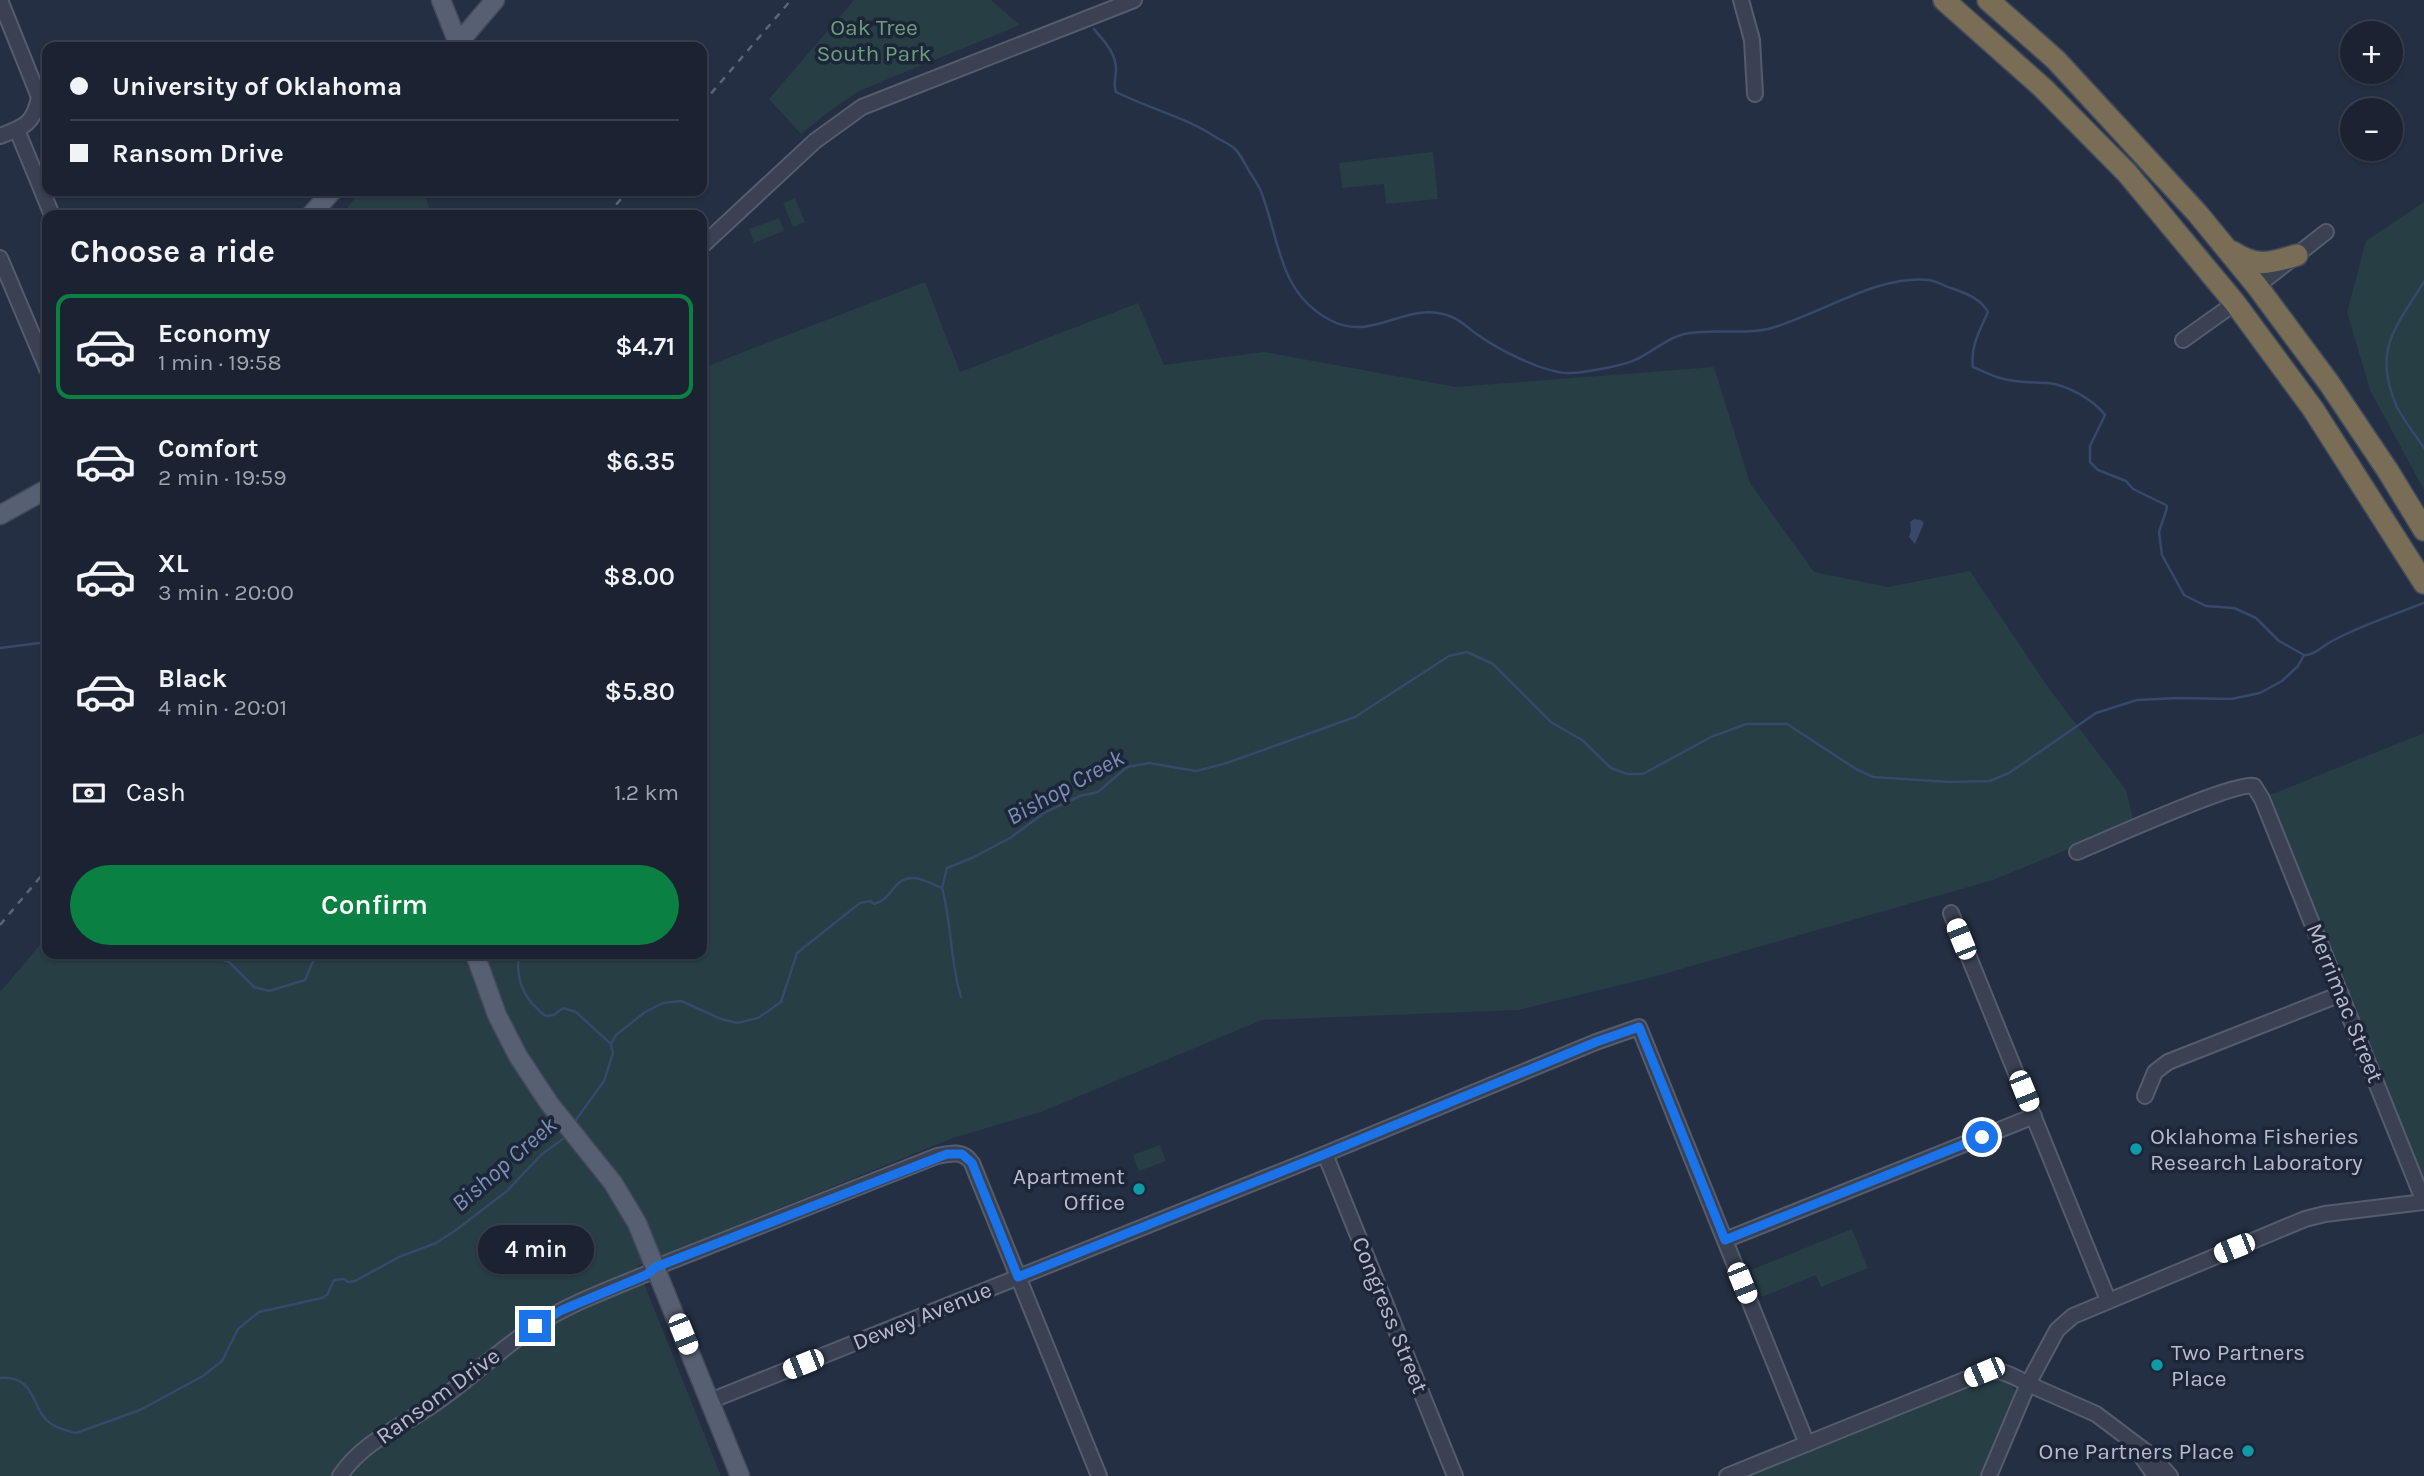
<!DOCTYPE html>
<meta charset="utf-8">
<style>
body{margin:0;font-family:Karla,sans-serif;background:#282f3e;color:#f1f3f6;height:100vh;display:flex;flex-direction:column;font-size:26px;white-space:nowrap}
*{box-sizing:border-box;margin:0}
p{font-size:23px;color:#a0a4ac}
.icon{flex:none;width:38px;height:38px;fill:none;stroke:currentColor;stroke-width:2;stroke-linecap:round;stroke-linejoin:round}
.map{position:relative;flex:1;overflow:hidden}
.side{position:absolute;left:42px;top:210px;width:665px;height:749px;display:flex;flex-direction:column;background:#1b2332;border-radius:14px;box-shadow:0 2px 5px #0004,0 0 0 2px #39404d}
.side>*{flex:none}
.banner{position:absolute;left:42px;top:42px;width:665px;height:154px;border-radius:14px;box-shadow:0 2px 5px #0004,0 0 0 2px #39404d;display:grid;align-content:center;height:154px;padding:0 28px;background:#1b2332}
.controls{position:absolute;left:2340px;top:21px;display:grid;gap:14px}
.controls a{display:grid;place-items:center;width:63px;height:63px;border-radius:50%;background:#1b2332;box-shadow:0 2px 5px #0004,0 0 0 2px #39404d;font-size:35px}
.end{position:absolute;width:32px;height:32px;margin:-16px;border:9px solid #1a73e8;background:#fff;box-shadow:0 0 0 4px #fff}
.from{border-radius:50%}
.bubble{position:absolute;height:49px;border-radius:24px;background:#1b2332;box-shadow:0 2px 5px #0004,0 0 0 2px #39404d;font-size:23px;font-weight:600;line-height:49px;text-align:center}
.car{position:absolute;width:21px;height:42px;margin:-21px -10px;border-radius:9px;box-shadow:0 0 5px 2px #0007;background:linear-gradient(#fff 24%,#345 0 40%,#fff 0 76%,#345 0 86%,#fff 0)}
.banner b{display:flex;align-items:center;gap:24px;height:66px;font-size:26px}
.banner b+b{border-top:2px solid #39404d}
.banner i{width:18px;height:18px;background:#f1f3f6}
ul{padding:0;list-style:none}
li{display:flex;align-items:center;gap:21px;height:105px;margin:0 14px 10px;padding:0 14px;border:4px solid transparent;border-radius:14px}
li div{flex:1}
li b{display:block;font-size:26px}
li em{font-style:normal;font-weight:600}
li.current{border-color:#0b8043}
li>.icon{width:63px;height:63px;stroke-width:1.5}
h2{padding:0 28px;font-size:32px;line-height:84px}
.pay{display:flex;align-items:center;gap:18px;height:77px;padding:0 28px;font-size:26px}
.pay p{margin-inline-start:auto}
.action{display:flex;gap:14px;margin-top:auto;padding:14px 28px}
.action a{flex:1;height:80px;border-radius:42px;background:#0b8043;color:#fff;font-size:28px;font-weight:600;line-height:80px;text-align:center}
.map>svg:first-child{display:block}
.green{fill:#263e44}
.water{fill:#37486b}
.lines{fill:none;stroke-linecap:round;stroke-linejoin:round}
.stream{stroke:#37486b;stroke-width:2.5}
.minor-casing{stroke:#545c6d;stroke-width:18}
.major-casing{stroke:#424a5c;stroke-width:21}
.highway-casing{stroke:#434c5d;stroke-width:24}
.minor{stroke:#394152;stroke-width:14}
.major{stroke:#576072;stroke-width:18}
.highway{stroke:#796e55;stroke-width:21}
.rail{stroke:#5a657a;stroke-width:2.5;stroke-dasharray:7 7;stroke-linecap:butt}
.route{stroke:#1a73e8;stroke-width:9}
.culture-dot{fill:#0f9aa8;stroke:#1d2638;stroke-width:2.5}
.labels{text-anchor:middle;dominant-baseline:central;stroke-width:7;stroke-linejoin:round;paint-order:stroke}
.park-label{font-size:23px;fill:#6b9f7b;stroke:#1d2638}
.street-label{font-size:23px;fill:#b6bccc;stroke:#1d2638}
.poi-label{font-size:23px;fill:#b6bccc;stroke:#1d2638;text-anchor:start}
.water-label{font-size:24px;font-style:italic;fill:#7b8fb6;stroke:#1d2638}
</style>
<div class="map">
<svg width="2424" height="1476" viewBox="0 0 2424 1476">
<rect width="100%" height="100%" fill="#242f43"/>
<path class="green" d="M 854,0 L 991,0 L 1020,25 L 859,91 L 831,110 L 801,134 L 769,99 Z
M 1433,152 L 1438,199 L 1386,204 L 1384,184 L 1342,188 L 1339,163 Z
M 361,191 L 423,191 L 432,215 L 341,215 Z
M 795,198 L 805,222 L 793,227 L 783,203 Z
M 2424,202 L 2424,490 L 2370,390 L 2347,312 L 2366,241 Z
M 779,218 L 784,231 L 754,243 L 749,229 Z
M 925,282 L 960,372 L 1138,303 L 1164,365 L 1264,352 L 1456,387 L 1714,367 L 1750,483 L 1814,572 L 1888,587 L 1970,571 L 2048,687 L 2126,790 L 2134,822 L 1993,880 L 1653,977 L 1518,1010 L 1262,1020 L 1041,1112 L 953,1138 L 637,1266 L 721,1476 L 0,1476 L 0,992 L 47,937 L 47,954 L 702,954 L 702,368 Z
M 2424,733 L 2424,1185 L 2265,797 Z
M 1160,1145 L 1166,1161 L 1139,1171 L 1133,1155 Z
M 1852,1229 L 1868,1268 L 1821,1287 L 1816,1275 L 1762,1297 L 1751,1270 Z
M 1990,1379 C 2002,1379 2011,1381 2016,1393 L 1981,1476 L 1748,1476 Z"/>
<path class="water" d="M 1914,519 L 1921,520 L 1924,523 L 1915,544 L 1909,537 L 1911,531 L 1910,522 Z"/>
<g class="lines">
<path class="stream" d="M 1094,29 C 1104,41 1116,53 1116,69 C 1116,78 1113,84 1116,92 C 1150,109 1186,117 1217,138 C 1223,141 1231,145 1235,149 C 1241,155 1245,164 1249,171 C 1253,177 1257,183 1260,189 C 1280,238 1277,292 1330,320 C 1374,344 1407,298 1452,317 C 1462,321 1470,330 1478,335 C 1499,350 1546,374 1570,373 C 1584,373 1626,365 1637,359 C 1652,352 1667,338 1684,334 C 1711,328 1741,335 1768,329 C 1818,316 1877,274 1929,280 C 1937,281 1946,287 1954,289 C 1967,294 1981,299 1988,312 C 1980,330 1970,347 1973,367 C 1983,371 1994,377 2004,379 C 2019,383 2033,382 2048,383 C 2067,385 2094,400 2105,415 L 2090,446 L 2090,462 L 2098,470 L 2126,481 L 2133,489 L 2166,505 L 2167,508 L 2159,532 L 2162,555 L 2184,595 L 2206,606 L 2234,608 L 2256,618 L 2279,641 L 2304,655
M 2424,282 C 2395,328 2372,351 2397,407 C 2404,421 2415,434 2424,448
M 0,648 L 47,642
M 942,888 C 952,924 950,962 961,997
M 205,954 L 229,962 L 254,987 L 269,991 L 305,980 L 314,959 L 313,954
M 519,954 C 515,980 525,1001 546,1016 L 554,1015 L 563,1008 L 576,1012 L 611,1044
M 573,1124 L 604,1081 L 613,1053 L 611,1044 L 616,1035 L 645,1012 L 663,1003 L 681,1001 L 721,1019 L 737,1023 L 758,1018 L 781,1002 L 797,953 L 860,903 L 870,901 L 874,904 C 893,900 893,876 915,878 C 924,879 934,885 942,888 L 947,868 L 972,858 L 1010,838 L 1044,813 L 1080,796 L 1098,792 L 1127,767 L 1149,763 L 1196,771 L 1227,763 L 1355,717 L 1449,656 L 1467,652 L 1493,664 L 1551,722 L 1582,740 L 1611,768 L 1627,774 L 1643,774 L 1711,737 L 1746,724 L 1787,724 L 1856,769 L 1873,777 L 1949,782 L 1990,781 L 2009,773 L 2096,713 L 2137,700 L 2178,698 L 2231,699 L 2260,693 L 2282,681 L 2298,666 L 2304,655 C 2314,656 2324,645 2332,641 C 2362,625 2393,615 2424,603
M 0,1378 C 37,1375 30,1408 50,1423 C 57,1428 67,1431 76,1433 L 140,1410 L 203,1376 L 222,1361 L 238,1329 L 259,1312 L 322,1298 L 327,1295 L 334,1280 L 344,1279 L 348,1282 L 355,1281 L 399,1257 L 436,1243 L 456,1230 L 507,1191 L 542,1154 L 567,1136"/>
<defs>
<path id="minor" d="M 1741,0 L 1752,40 L 1755,94
M 17,130 L 52,215
M 0,136 C 24,127 34,124 39,97 L 0,0
M 702,246 L 815,141 L 862,107 L 1134,0
M 0,258 L 47,369
M 2257,286 L 2326,232
M 2183,340 L 2235,303
M 2077,852 C 2104,841 2235,781 2254,786 L 2262,799 L 2424,1202
M 1951,913 L 2108,1300
M 2145,1096 L 2155,1072 L 2168,1062 L 2341,994
M 1325,1154 L 1455,1476
M 1725,1240 L 2034,1116
M 710,1401 L 1325,1154 L 1596,1042 L 1639,1027 L 1807,1444
M 2135,1447 L 2155,1476
M 340,1476 C 362,1443 395,1430 428,1408 C 465,1384 497,1351 534,1327 C 568,1304 608,1290 646,1274 L 656,1267 L 937,1156 C 951,1153 963,1150 972,1163 L 1099,1476
M 1727,1476 L 1984,1372 C 2001,1368 2013,1376 2028,1384 L 2057,1330 L 2073,1316 L 2305,1219 L 2325,1214 L 2424,1202
M 1989,1476 L 2028,1384 L 2096,1414 L 2153,1457 L 2170,1476"/>
<path id="major" d="M 441,0 L 458,43
M 455,47 L 495,0
M 311,215 L 332,191
M 0,515 L 47,489
M 475,954 L 497,1015 L 518,1056 L 549,1103 L 613,1183 L 637,1223 L 740,1476"/>
<path id="highway" d="M 1944,0 L 2043,88 L 2127,173 L 2235,303 L 2313,409 L 2424,583
M 1988,0 L 2056,60 L 2198,214 L 2257,286 L 2329,383 L 2388,471 L 2424,530
M 2233,252 C 2258,268 2270,263 2297,255"/>
</defs>
<use href="#minor" class="minor-casing"/>
<use href="#major" class="major-casing"/>
<use href="#highway" class="highway-casing"/>
<use href="#minor" class="minor"/>
<use href="#major" class="major"/>
<use href="#highway" class="highway"/>
<path class="rail" d="M 702,104 L 791,0
M 607,215 L 628,191
M 0,925 L 47,869"/>
</g>
<g class="lines">
<path class="route" d="M 535,1326 L 562,1310 L 646,1275 L 656,1267 L 947,1154 L 962,1154 L 972,1163 L 1018,1277 L 1325,1154 L 1596,1042 L 1639,1027 L 1725,1240 L 1982,1137"/>
</g>
<g class="culture-dot">
<circle cx="2136" cy="1149" r="7"/>
<circle cx="1139" cy="1189" r="7"/>
<circle cx="2157" cy="1365" r="7"/>
<circle cx="2248" cy="1451" r="7"/>
</g>
<g class="labels">
<g class="park-label">
<text x="874" y="27">Oak Tree<tspan x="874" dy="26">South Park</tspan></text>
</g>
<g class="street-label">
<text transform="translate(2345 1003) rotate(68)">Merrimac Street</text>
<text transform="translate(1390 1315) rotate(68)">Congress Street</text>
<text transform="translate(922 1316) rotate(-22)">Dewey Avenue</text>
<text transform="translate(438 1396) rotate(-36)">Ransom Drive</text>
</g>
<g class="poi-label">
<text x="2150" y="1136">Oklahoma Fisheries<tspan x="2150" dy="26">Research Laboratory</tspan></text>
<text x="1125" y="1176" text-anchor="end">Apartment<tspan x="1125" dy="26">Office</tspan></text>
<text x="2171" y="1352">Two Partners<tspan x="2171" dy="26">Place</tspan></text>
<text x="2234" y="1451" text-anchor="end">One Partners Place</text>
</g>
<g class="water-label">
<text transform="translate(1065 787) rotate(-29)">Bishop Creek</text>
<text transform="translate(504 1164) rotate(-41)">Bishop Creek</text>
</g>
</g>
</svg>
<div class="controls">
<a>+</a>
<a>−</a>
</div>
<i class="end from" style="left:1982px;top:1137px"></i>
<i class="end" style="left:535px;top:1326px"></i>
<div class="bubble" style="left:478px;top:1225px;width:116px">4 min</div>
<i class="car" style="left:1961px;top:939px;rotate:338deg"></i>
<i class="car" style="left:2024px;top:1091px;rotate:158deg"></i>
<i class="car" style="left:2234px;top:1248px;rotate:248deg"></i>
<i class="car" style="left:1742px;top:1283px;rotate:158deg"></i>
<i class="car" style="left:683px;top:1334px;rotate:158deg"></i>
<i class="car" style="left:803px;top:1364px;rotate:248deg"></i>
<i class="car" style="left:1984px;top:1372px;rotate:247deg"></i>
<div class="banner">
<b><i class="from"></i>University of Oklahoma</b>
<b><i></i>Ransom Drive</b>
</div>
<section class="side">
<h2>Choose a ride</h2>
<ul>
<li class="current"><svg class="icon" aria-label="car" viewBox="0 0 24 24"><path d="M5 17H2v-5l4-1 3-4h7l3 4 3 1v5h-3M9 17h6M6 11h13"/><circle cx="7" cy="17" r="2"/><circle cx="17" cy="17" r="2"/></svg><div><b>Economy</b><p>1 min · 19:58</p></div><em>$4.71</em></li>
<li><svg class="icon" aria-label="car" viewBox="0 0 24 24"><path d="M5 17H2v-5l4-1 3-4h7l3 4 3 1v5h-3M9 17h6M6 11h13"/><circle cx="7" cy="17" r="2"/><circle cx="17" cy="17" r="2"/></svg><div><b>Comfort</b><p>2 min · 19:59</p></div><em>$6.35</em></li>
<li><svg class="icon" aria-label="car" viewBox="0 0 24 24"><path d="M5 17H2v-5l4-1 3-4h7l3 4 3 1v5h-3M9 17h6M6 11h13"/><circle cx="7" cy="17" r="2"/><circle cx="17" cy="17" r="2"/></svg><div><b>XL</b><p>3 min · 20:00</p></div><em>$8.00</em></li>
<li><svg class="icon" aria-label="car" viewBox="0 0 24 24"><path d="M5 17H2v-5l4-1 3-4h7l3 4 3 1v5h-3M9 17h6M6 11h13"/><circle cx="7" cy="17" r="2"/><circle cx="17" cy="17" r="2"/></svg><div><b>Black</b><p>4 min · 20:01</p></div><em>$5.80</em></li>
</ul>
<div class="pay"><svg class="icon" aria-label="cash" viewBox="0 0 24 24"><path d="M3 7h18v10H3z"/><circle cx="12" cy="12" r="2"/></svg>Cash<p>1.2 km</p></div>
<div class="action"><a>Confirm</a></div>
</section>
</div>
